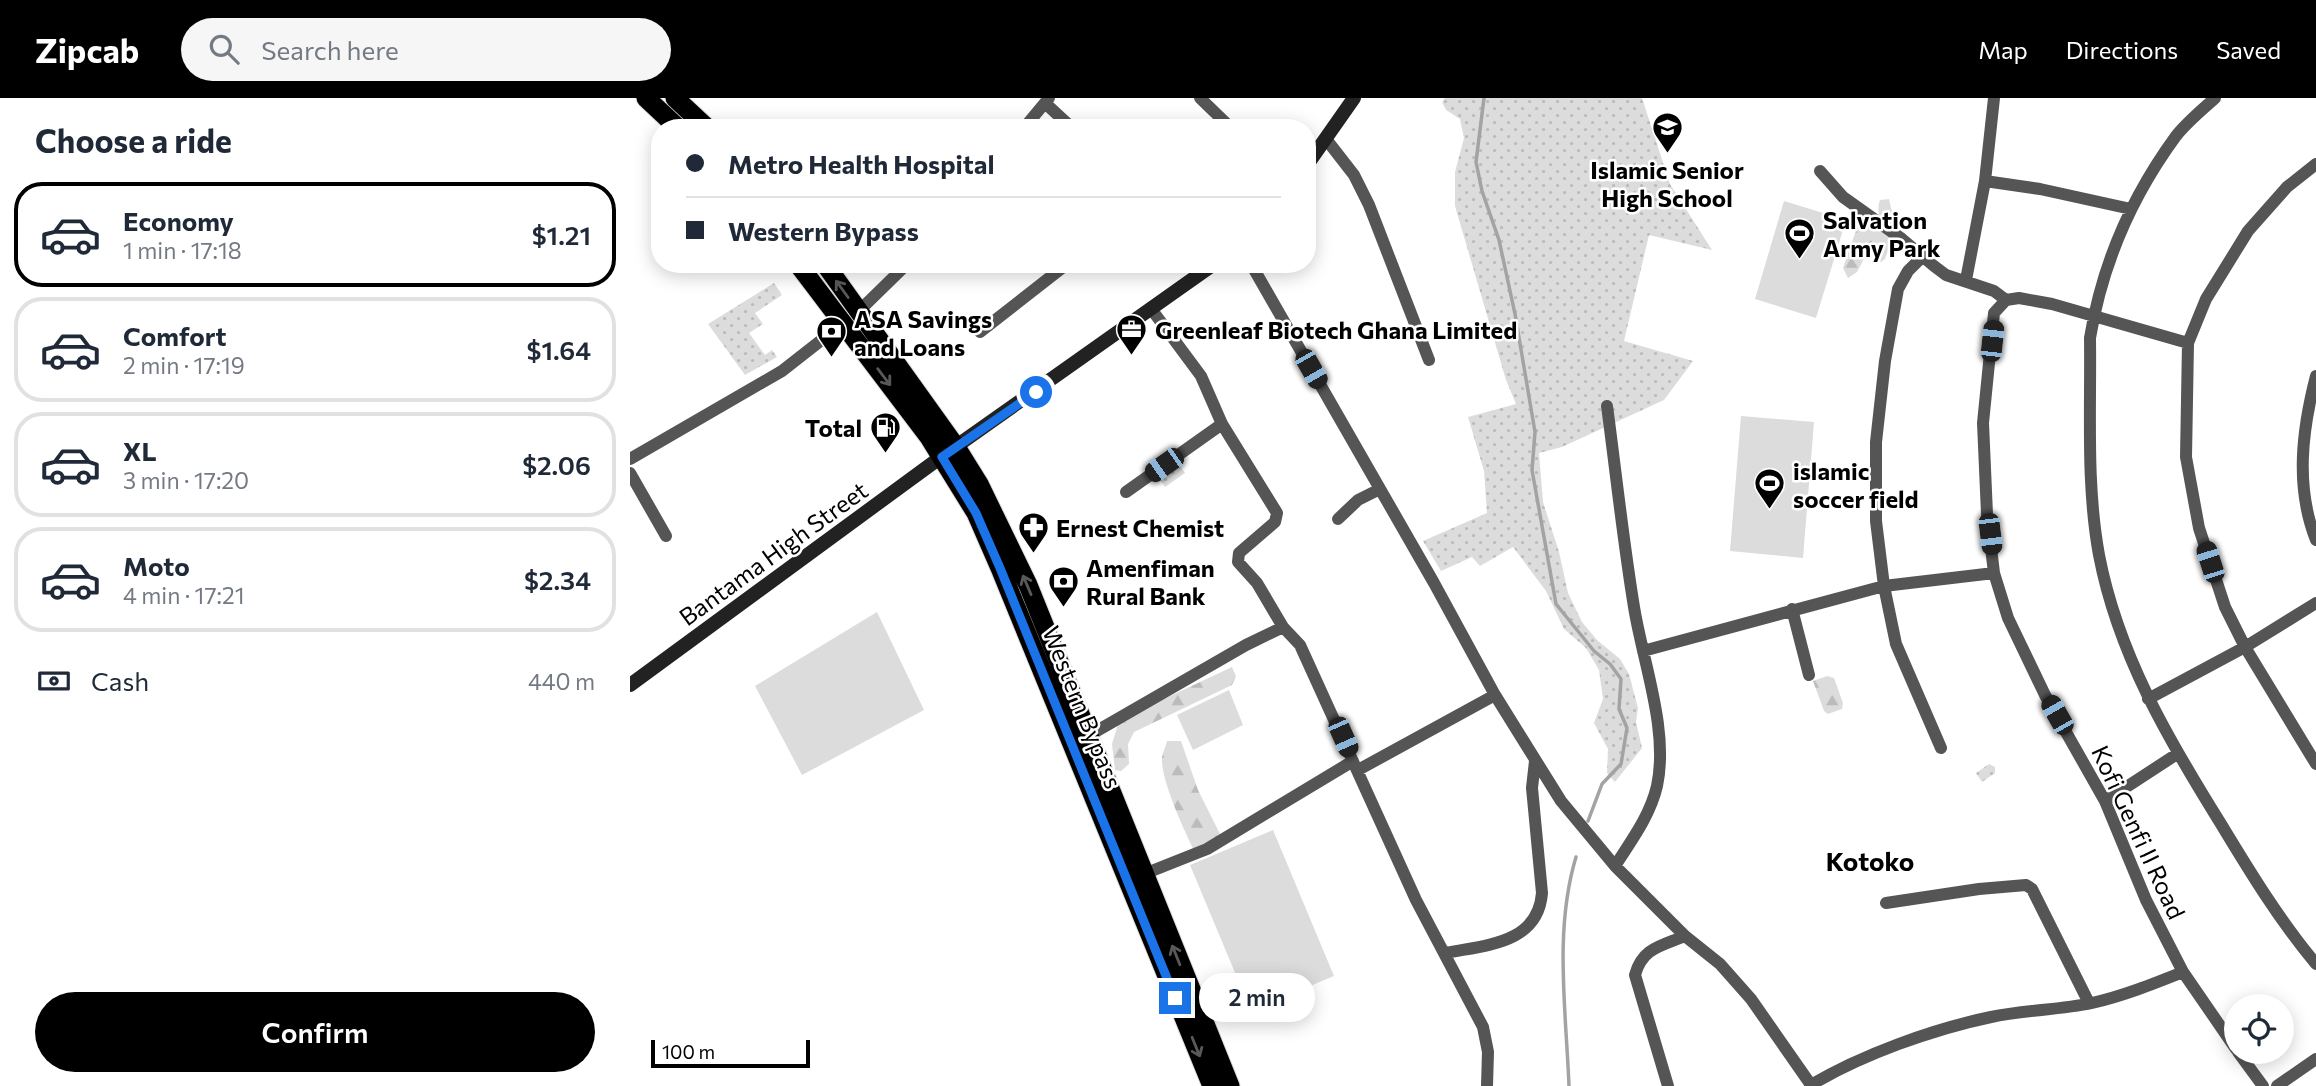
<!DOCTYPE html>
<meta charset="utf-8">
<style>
body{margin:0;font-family:Commissioner,sans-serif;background:#f6f6f7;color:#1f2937;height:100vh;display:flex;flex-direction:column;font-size:26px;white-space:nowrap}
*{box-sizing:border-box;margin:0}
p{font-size:23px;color:#747a83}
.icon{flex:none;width:38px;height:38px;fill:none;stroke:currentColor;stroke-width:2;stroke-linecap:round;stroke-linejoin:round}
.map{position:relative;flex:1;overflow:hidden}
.details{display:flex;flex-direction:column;background:#fff;width:630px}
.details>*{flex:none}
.guide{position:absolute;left:21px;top:21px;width:665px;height:154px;border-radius:28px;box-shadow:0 4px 18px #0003;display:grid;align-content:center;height:154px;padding:0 35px;background:#fff}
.buttons{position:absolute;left:1594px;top:896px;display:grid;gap:14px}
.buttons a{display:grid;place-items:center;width:70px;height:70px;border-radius:50%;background:#fff;box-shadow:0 4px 18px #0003;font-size:35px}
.scale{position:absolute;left:21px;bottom:18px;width:159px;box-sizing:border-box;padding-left:7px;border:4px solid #000;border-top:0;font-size:19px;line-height:24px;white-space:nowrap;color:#000;-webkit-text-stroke:5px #fff;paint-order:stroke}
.end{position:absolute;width:32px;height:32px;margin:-16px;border:9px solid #1a73e8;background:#fff;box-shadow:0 0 0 4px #fff}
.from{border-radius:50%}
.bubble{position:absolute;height:49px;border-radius:24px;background:#fff;box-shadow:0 4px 18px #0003;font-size:23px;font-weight:600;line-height:49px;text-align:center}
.car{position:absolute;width:21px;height:42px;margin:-21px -10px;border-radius:9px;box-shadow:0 0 5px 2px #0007;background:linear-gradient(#222 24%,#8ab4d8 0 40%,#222 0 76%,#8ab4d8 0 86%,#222 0)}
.guide b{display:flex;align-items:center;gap:24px;height:66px;font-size:26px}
.guide b+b{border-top:2px solid #e0e1e3}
.guide i{width:18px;height:18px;background:#1f2937}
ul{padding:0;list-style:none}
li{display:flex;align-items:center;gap:21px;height:105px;margin:0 14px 10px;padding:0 21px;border:4px solid #e0e1e3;border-radius:28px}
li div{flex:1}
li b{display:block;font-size:26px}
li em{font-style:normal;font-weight:600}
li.selected{border-color:#000}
li>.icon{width:63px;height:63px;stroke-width:1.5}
h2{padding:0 35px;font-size:32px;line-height:84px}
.pay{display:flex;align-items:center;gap:18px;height:77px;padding:0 35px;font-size:26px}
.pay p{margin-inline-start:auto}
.cta{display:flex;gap:14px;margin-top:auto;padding:14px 35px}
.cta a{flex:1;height:80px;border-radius:42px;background:#000;color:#fff;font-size:28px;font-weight:600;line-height:80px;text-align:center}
header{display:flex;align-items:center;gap:42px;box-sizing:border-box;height:98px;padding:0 35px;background:#000;color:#fff}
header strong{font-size:33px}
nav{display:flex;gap:38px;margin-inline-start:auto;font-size:24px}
.search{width:490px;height:63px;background:#f6f6f7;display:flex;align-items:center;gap:18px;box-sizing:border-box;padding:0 24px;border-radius:38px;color:#747a83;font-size:26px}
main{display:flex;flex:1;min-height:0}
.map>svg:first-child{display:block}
.grass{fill:url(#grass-dots)}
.forest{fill:url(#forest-firs)}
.green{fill:#dcdcdc}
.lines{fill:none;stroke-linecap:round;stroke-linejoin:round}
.stream{stroke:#a3a3a3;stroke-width:3.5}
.trunk-casing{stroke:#dbdbdb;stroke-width:21}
.minor{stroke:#555;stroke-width:12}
.secondary{stroke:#222;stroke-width:14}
.trunk{stroke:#000;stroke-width:19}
.oneway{stroke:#595959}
.route{stroke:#1a73e8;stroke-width:9}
.labels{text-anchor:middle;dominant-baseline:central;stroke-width:5;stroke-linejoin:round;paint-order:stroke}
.poi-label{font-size:24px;font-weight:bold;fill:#000;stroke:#fff;text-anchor:start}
.street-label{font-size:24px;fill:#000;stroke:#fff}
.neighbourhood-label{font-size:26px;font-weight:bold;fill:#000;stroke:#fff}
</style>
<header>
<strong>Zipcab</strong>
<div class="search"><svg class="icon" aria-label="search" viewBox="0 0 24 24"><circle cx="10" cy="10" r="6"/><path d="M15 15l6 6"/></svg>Search here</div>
<nav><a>Map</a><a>Directions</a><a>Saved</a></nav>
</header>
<main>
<section class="details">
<h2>Choose a ride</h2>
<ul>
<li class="selected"><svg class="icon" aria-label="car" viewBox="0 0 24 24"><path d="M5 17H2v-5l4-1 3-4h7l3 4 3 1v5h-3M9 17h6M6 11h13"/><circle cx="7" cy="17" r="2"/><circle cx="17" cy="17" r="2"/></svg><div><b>Economy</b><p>1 min · 17:18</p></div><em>$1.21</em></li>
<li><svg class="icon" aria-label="car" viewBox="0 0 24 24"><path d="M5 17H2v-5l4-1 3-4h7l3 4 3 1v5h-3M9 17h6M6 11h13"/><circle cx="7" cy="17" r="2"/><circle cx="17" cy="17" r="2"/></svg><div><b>Comfort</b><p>2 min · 17:19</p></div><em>$1.64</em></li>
<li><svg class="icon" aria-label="car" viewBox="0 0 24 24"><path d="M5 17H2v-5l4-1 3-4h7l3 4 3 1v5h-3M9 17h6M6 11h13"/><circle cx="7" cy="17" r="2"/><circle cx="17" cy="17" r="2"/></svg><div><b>XL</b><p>3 min · 17:20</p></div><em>$2.06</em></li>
<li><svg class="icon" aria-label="car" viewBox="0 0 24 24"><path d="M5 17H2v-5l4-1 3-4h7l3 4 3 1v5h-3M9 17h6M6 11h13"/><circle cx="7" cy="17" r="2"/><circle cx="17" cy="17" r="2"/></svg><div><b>Moto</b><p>4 min · 17:21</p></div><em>$2.34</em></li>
</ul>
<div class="pay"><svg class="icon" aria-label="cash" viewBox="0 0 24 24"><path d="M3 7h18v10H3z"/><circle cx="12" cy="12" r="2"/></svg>Cash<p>440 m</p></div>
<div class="cta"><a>Confirm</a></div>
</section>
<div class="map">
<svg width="1686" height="988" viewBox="0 0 1686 988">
<defs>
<pattern id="grass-dots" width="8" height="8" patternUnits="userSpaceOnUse" patternTransform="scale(1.75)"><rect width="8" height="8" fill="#dcdcdc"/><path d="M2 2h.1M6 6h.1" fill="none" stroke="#bbb" stroke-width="1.8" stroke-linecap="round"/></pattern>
<pattern id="forest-firs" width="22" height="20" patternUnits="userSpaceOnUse" patternTransform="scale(1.75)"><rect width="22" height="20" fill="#dcdcdc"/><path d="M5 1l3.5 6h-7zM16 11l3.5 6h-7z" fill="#bbb"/></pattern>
</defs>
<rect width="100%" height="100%" fill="#fff"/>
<path class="grass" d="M 815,0 L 1012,0 L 1040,86 L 1082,152 L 1019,137 L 994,243 L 1063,263 L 1034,302 L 932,349 L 909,355 L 913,404 L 929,454 L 938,495 L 952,524 L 967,542 L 990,561 L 999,576 L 1008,610 L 1006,624 L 1012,650 L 985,684 L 977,675 L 978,651 L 964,625 L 973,601 L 969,572 L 956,550 L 934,531 L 916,493 L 883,449 L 850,468 L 842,459 L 811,473 L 793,443 L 857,415 L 854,373 L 838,319 L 886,306 L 876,282 L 825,108 L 825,74 L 834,40 L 830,21 L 816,12 L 812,4 Z
M 144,185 L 152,197 L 125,215 L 133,226 L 119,235 L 135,257 L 142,252 L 147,259 L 115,277 L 78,226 Z
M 547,363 L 555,375 L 535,389 L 527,377 Z
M 1359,666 L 1365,669 L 1365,675 L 1352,684 L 1346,675 Z"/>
<path class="forest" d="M 1259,101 L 1268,140 L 1267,151 L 1259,150 L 1255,161 L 1251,164 L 1237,155 L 1227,174 L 1218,180 L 1213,170 L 1231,118 L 1238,122 L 1240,130 L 1249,130 C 1251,120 1246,112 1250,102 Z
M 602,569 L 606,578 L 602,587 L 504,634 L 498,646 L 499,666 L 491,673 L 485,672 L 482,646 L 488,626 L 506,614 Z
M 1197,578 L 1204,580 L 1213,605 L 1212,611 L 1198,616 L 1194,613 L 1183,583 Z
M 537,643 L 551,643 L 568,692 L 593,742 C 587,752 579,760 567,759 C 557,738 530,682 532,659 C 533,654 536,648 537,643 Z"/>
<path class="green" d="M 1154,103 L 1216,122 L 1186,220 L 1125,201 Z
M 1111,318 L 1184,324 L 1173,460 L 1100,453 Z
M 247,514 L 294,612 L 172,677 L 125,588 Z
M 599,592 L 613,627 L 563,652 L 547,617 Z
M 643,732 L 704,878 L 621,913 L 560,767 Z"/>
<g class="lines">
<path class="stream" d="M 854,0 L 846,64 L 852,93 L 869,142 L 885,216 L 905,334 L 902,372 L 926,506 L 964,553 L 980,566 L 991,581 L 989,611 L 997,630 L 991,666 L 972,686 L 958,723
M 939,988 C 936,912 924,832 946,759"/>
<defs>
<path id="trunk" d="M 16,0 L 48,30
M 45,0 L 77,30
M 168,166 L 299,339 L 346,415 L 370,470 L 582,988
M 195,166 L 326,349 L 349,386 L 398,487 L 600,988"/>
</defs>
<use href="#trunk" class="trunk-casing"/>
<path class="minor" d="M 570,0 L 601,30
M 1585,0 C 1572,12 1557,24 1546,38 C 1502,98 1472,167 1460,240 C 1461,312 1456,386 1469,457 C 1488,556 1538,641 1591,726 C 1620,774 1650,823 1686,866
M 415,5 L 442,30
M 394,30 L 419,0
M 696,41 L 724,77 L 739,107 L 799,262
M 1686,66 L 1657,89 L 1618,133 L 1576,201 L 1558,245 L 1556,359 L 1569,430 L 1595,509 L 1615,549 L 1686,666
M 1190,73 L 1213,99 L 1272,141 L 1304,168 L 1316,177 L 1364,193 L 1376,202 L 1389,200 L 1422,206 L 1558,245
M 1355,83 L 1410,91 L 1501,111
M 1292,159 L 1278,173 L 1268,191 L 1255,263 L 1246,344 L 1246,423 L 1254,488 L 1266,546 L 1311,650
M 621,166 L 804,485 L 865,597 L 931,703 L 985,768 L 1055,838 L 1090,866 L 1121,901 L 1181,987 C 1231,957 1303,931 1361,919 C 1394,912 1429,912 1462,905 C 1493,898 1523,886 1553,874
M 1336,182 L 1355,83 L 1364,0
M 1376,202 L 1364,215 L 1353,325 L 1357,416 L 1364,475 L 1378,520 L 1415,597 L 1475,703 L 1516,802 L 1553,874 L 1606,951
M 522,212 L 571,278 L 592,326 L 647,415 L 645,424 L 609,455 L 608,464 L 627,485 L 653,529
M 229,213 L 277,166
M 350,234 L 437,166
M 1686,278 C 1672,332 1665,389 1686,442
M 977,308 C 986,375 993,442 1004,509 C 1013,565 1039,632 1027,688 C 1020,718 1001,743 985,768
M 0,361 L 152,273 L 212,226
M 0,375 L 36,438
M 496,394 L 592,326
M 708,421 L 728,402 L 750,391
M 1162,511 L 1179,577
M 1013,553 L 1254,488 L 1364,475
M 1518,601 L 1615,549 L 1686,505
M 458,638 L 616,547 L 653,529 L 670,547 L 786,802 L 853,929 L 858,954 L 857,988
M 728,672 L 865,597
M 1475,703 L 1547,656
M 514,776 L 577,751 L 723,663
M 1256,805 L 1349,791 L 1396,787 L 1402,791 L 1459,905
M 816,855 C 855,847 908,846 912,795 L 902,690 L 905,663
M 1608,954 L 1633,988
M 1038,988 L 1005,877 C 1012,850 1031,848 1055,838
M 1647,988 L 1686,961"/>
<path class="secondary" d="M 677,67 L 724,0
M 0,587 L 311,359 L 584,166"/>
<use href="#trunk" class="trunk"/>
</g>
<defs><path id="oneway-shaft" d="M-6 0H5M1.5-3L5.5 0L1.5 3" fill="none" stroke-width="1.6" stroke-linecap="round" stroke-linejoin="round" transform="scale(1.75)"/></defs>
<g class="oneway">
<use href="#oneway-shaft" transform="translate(212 191) rotate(-126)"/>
<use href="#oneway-shaft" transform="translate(254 279) rotate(53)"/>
<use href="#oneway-shaft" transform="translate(397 487) rotate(-113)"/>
<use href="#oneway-shaft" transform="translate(546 857) rotate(-112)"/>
<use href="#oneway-shaft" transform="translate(566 949) rotate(68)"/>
</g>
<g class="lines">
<path class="route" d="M 406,294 L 312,359 L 346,415 L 370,470 L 545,900"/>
</g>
<defs>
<symbol id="school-pin" viewBox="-11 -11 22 30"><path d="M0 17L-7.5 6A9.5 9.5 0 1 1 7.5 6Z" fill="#000" stroke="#fff"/><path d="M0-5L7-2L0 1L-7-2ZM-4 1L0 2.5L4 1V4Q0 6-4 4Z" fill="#fff"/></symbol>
<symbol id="stadium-pin" viewBox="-11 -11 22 30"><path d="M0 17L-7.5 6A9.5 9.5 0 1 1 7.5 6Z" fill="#000" stroke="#fff"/><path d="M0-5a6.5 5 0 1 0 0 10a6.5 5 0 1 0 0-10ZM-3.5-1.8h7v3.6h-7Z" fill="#fff"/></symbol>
<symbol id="office-pin" viewBox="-11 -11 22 30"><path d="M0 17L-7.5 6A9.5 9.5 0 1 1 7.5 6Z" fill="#000" stroke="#fff"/><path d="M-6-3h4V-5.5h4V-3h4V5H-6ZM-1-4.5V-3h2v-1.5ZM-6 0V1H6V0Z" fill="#fff"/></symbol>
<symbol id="bank-pin" viewBox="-11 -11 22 30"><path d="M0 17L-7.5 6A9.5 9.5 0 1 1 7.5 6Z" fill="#000" stroke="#fff"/><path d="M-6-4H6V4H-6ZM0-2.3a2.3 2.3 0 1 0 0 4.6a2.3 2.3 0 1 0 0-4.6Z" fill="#fff"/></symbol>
<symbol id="fuel-pin" viewBox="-11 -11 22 30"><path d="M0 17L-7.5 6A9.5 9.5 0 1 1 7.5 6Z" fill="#000" stroke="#fff"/><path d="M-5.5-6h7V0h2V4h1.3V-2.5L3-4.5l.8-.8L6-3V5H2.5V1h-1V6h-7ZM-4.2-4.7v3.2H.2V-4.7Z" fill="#fff"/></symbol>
<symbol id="pharmacy-pin" viewBox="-11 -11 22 30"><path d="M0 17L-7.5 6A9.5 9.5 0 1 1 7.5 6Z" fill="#000" stroke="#fff"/><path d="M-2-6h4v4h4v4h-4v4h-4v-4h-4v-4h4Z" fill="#fff"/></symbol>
</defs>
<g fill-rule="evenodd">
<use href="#school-pin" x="1020" y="12" width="35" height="47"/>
<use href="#stadium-pin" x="1152" y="118" width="35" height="47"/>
<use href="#office-pin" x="484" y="214" width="35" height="47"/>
<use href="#bank-pin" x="184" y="216" width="35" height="47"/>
<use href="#fuel-pin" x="238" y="312" width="35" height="47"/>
<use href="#stadium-pin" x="1122" y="368" width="35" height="47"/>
<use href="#pharmacy-pin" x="386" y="412" width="35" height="47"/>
<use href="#bank-pin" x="416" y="466" width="35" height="47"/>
</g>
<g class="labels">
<g class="poi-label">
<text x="1037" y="71" text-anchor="middle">Islamic Senior<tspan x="1037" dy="28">High School</tspan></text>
<text x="1193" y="121">Salvation<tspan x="1193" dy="28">Army Park</tspan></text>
<text x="224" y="220">ASA Savings<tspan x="224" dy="28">and Loans</tspan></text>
<text x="525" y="231">Greenleaf Biotech Ghana Limited</text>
<text x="232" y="329" text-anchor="end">Total</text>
<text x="1163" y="372">islamic<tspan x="1163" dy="28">soccer field</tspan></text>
<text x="426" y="429">Ernest Chemist</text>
<text x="456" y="469">Amenfiman<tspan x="456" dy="28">Rural Bank</tspan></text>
</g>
<g class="street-label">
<text transform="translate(143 455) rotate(-36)">Bantama High Street</text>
<text transform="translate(453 609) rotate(68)">Western Bypass</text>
<text transform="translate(1509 734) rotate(65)">Kofi Genfi II Road</text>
</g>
<g class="neighbourhood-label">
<text x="1240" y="762">Kotoko</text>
</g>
</g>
</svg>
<div class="buttons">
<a><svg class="icon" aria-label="locate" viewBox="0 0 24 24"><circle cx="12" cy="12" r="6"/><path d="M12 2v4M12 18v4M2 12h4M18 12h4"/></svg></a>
</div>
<div class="scale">100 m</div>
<i class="end from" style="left:406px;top:294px"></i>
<i class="end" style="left:545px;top:900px"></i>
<div class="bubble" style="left:569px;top:875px;width:116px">2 min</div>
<i class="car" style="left:1362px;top:243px;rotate:6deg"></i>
<i class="car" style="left:681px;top:271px;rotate:150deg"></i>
<i class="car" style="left:534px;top:367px;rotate:235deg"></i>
<i class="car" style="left:1360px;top:436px;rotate:173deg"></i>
<i class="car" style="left:1580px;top:464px;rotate:342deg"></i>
<i class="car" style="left:1427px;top:617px;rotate:330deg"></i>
<i class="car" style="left:713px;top:639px;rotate:156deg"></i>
<div class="guide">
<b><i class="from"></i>Metro Health Hospital</b>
<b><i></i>Western Bypass</b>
</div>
</div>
</main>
